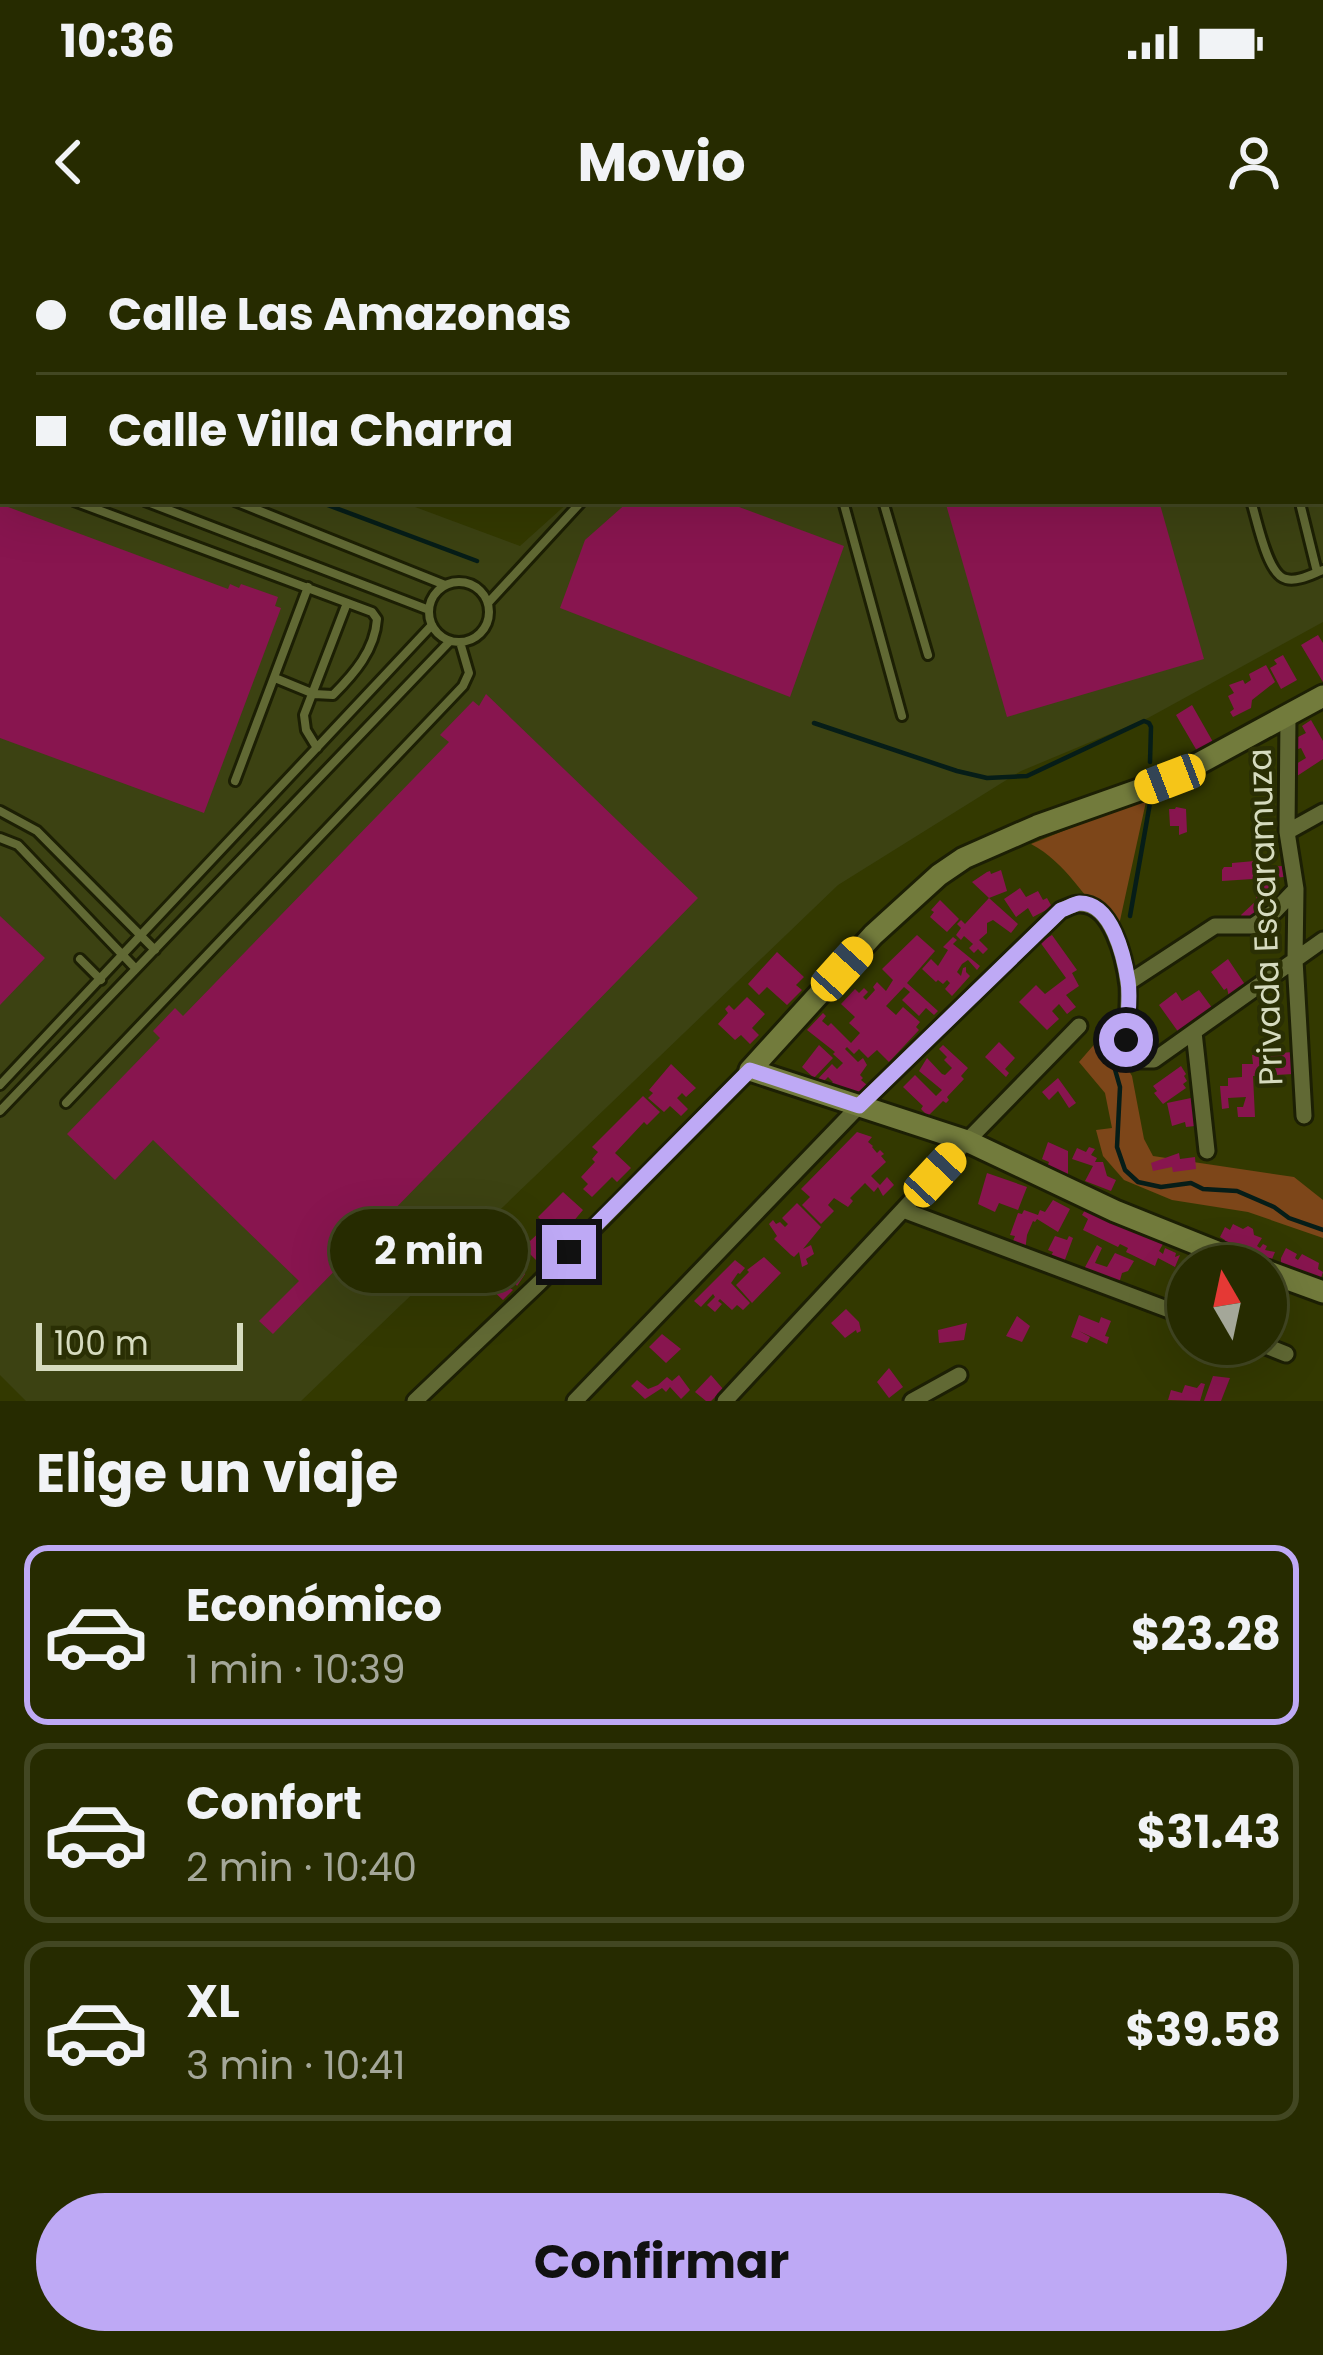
<!DOCTYPE html>
<html lang="es">
<meta charset="utf-8">
<style>
body{margin:0;font-family:Poppins,sans-serif;background:#32370f;color:#f1f3f6;height:100vh;display:flex;flex-direction:column;font-size:45px;white-space:nowrap}
*{box-sizing:border-box;margin:0}
p{font-size:39px;color:#a4a799}
.icon{flex:none;width:66px;height:66px;fill:none;stroke:currentColor;stroke-width:2;stroke-linecap:round;stroke-linejoin:round}
.map{position:relative;height:1161px;overflow:hidden}
.details{display:flex;flex-direction:column;background:#262b00;flex:1}
.details>*{flex:none}
.guide{position:absolute;left:0px;top:0px;width:1323px;height:264px;box-shadow:0 12px 48px #0002,0 0 0 3px #424722;display:grid;align-content:center;height:264px;padding:0 36px;background:#262b00}
.needle{width:78px;rotate:351deg}
.buttons{position:absolute;left:1167px;top:1005px;display:grid;gap:24px}
.buttons a{display:grid;place-items:center;width:120px;height:120px;border-radius:50%;background:#262b00;box-shadow:0 12px 48px #0002,0 0 0 3px #424722;font-size:60px}
.scale{position:absolute;left:36px;bottom:30px;width:207px;box-sizing:border-box;padding-left:12px;border:6px solid #d6dbbf;border-top:0;font-size:33px;line-height:42px;white-space:nowrap;color:#d6dbbf;-webkit-text-stroke:9px #2a2f04;paint-order:stroke}
.end{position:absolute;width:54px;height:54px;margin:-27px;border:15px solid #bea9f5;background:#111;box-shadow:0 0 0 6px #111}
.from{border-radius:50%}
.bubble{position:absolute;height:84px;border-radius:42px;background:#262b00;box-shadow:0 12px 48px #0002,0 0 0 3px #424722;font-size:39px;font-weight:700;line-height:84px;text-align:center}
.car{position:absolute;width:36px;height:72px;margin:-36px -18px;border-radius:15px;box-shadow:0 0 9px 3px #0007;background:linear-gradient(#f5c518 24%,#345 0 40%,#f5c518 0 76%,#345 0 86%,#f5c518 0)}
.guide b{display:flex;align-items:center;gap:42px;height:114px;font-size:45px}
.guide b+b{border-top:3px solid #424722}
.guide i{width:30px;height:30px;background:#f1f3f6}
ul{padding:0;list-style:none}
li{display:flex;align-items:center;gap:36px;height:180px;margin:0 24px 18px;padding:0 12px;border:6px solid #424722;border-radius:24px}
li div{flex:1}
li b{display:block;font-size:45px}
li em{font-style:normal;font-weight:700}
li.selected{border-color:#bea9f5}
li>.icon{width:108px;height:108px;stroke-width:1.5}
h2{padding:0 36px;font-size:54px;line-height:144px}
.action{display:flex;gap:24px;margin-top:auto;padding:24px 36px}
.action a{flex:1;height:138px;border-radius:72px;background:#bea9f5;color:#111;font-size:48px;font-weight:700;line-height:138px;text-align:center}
.status{display:flex;justify-content:space-between;align-items:center;height:84px;padding:0 60px;background:#262b00;direction:ltr}
.status svg{height:33px;fill:currentColor}
header{display:flex;justify-content:space-between;align-items:center;height:156px;padding:0 36px;background:#262b00;font-size:54px;font-weight:700}
.map>svg:first-child{display:block}
.built{fill:#3c4212}
.green{fill:#7d4619}
.lines{fill:none;stroke-linecap:round;stroke-linejoin:round}
.stream{stroke:#061d18;stroke-width:4.5}
.building{fill:#88154f}
.lane-casing{stroke:#1c1f04;stroke-width:14}
.street-casing{stroke:#1c1f04;stroke-width:21}
.secondary-casing{stroke:#1c1f04;stroke-width:27}
.path{stroke:#656a3a;stroke-width:3;stroke-dasharray:12 6;stroke-linecap:butt}
.lane{stroke:#616934;stroke-width:8}
.street{stroke:#616934;stroke-width:15}
.secondary{stroke:#727b3c;stroke-width:21}
.route{stroke:#bea9f5;stroke-width:15}
.labels{text-anchor:middle;dominant-baseline:central;stroke-width:9;stroke-linejoin:round;paint-order:stroke}
.street-label{font-size:33px;fill:#d6dbbf;stroke:#2a2f04}
</style>
<div class="status"><b>10:36</b><svg viewBox="0 0 49 12"><path d="M0 12V9h3v3zM5 12V6h3v6zM10 12V3h3v9zM15 12V0h3v12zM26 1h20v11H26zM47 4h2v5h-2z"/></svg></div>
<header><svg class="icon" aria-label="back" viewBox="0 0 24 24"><path d="M15 5l-7 7 7 7"/></svg>Movio<svg class="icon" aria-label="person" viewBox="0 0 24 24"><circle cx="12" cy="8" r="4"/><path d="M4 21q1-7 8-7t8 7"/></svg></header>
<div class="map">
<svg width="1323" height="1161" viewBox="0 0 1323 1161">
<rect width="100%" height="100%" fill="#333900"/>
<path class="built" d="M 792,0 L 1323,0 L 1323,382 L 1148,478 L 1021,531 L 838,645 L 301,1161 L 26,1161 L 0,1135 L 0,113 L 3,114 L 3,261 L 399,261 L 520,306 L 570,261 L 1320,261 L 1320,3 L 793,3 Z"/>
<path class="green" d="M 1147,557 L 1119,685 L 1112,685 C 1083,658 1067,623 1031,604 Z
M 1105,792 L 1132,836 L 1144,899 L 1153,916 L 1294,937 L 1323,960 L 1323,998 L 1248,972 L 1172,960 L 1124,940 L 1103,916 L 1096,890 L 1112,888 L 1105,853 L 1079,822 Z"/>
<g class="lines">
<path class="stream" d="M 0,143 L 3,144
M 317,261 L 477,321
M 814,483 L 957,531 L 987,538 L 1027,536 L 1144,481 L 1149,483 L 1151,487 L 1150,522
M 1130,676 L 1150,563
M 1112,797 L 1114,826 L 1120,847 L 1117,907 L 1125,930 L 1138,942 L 1161,947 L 1191,943 L 1203,949 L 1237,951 L 1274,967 L 1289,978 L 1323,990"/>
</g>
<path class="building" d="M 629,261 L 723,261 L 844,306 L 790,457 L 560,368 L 585,300 Z
M 945,261 L 1159,261 L 1204,419 L 1007,477 Z
M 0,264 L 228,349 L 230,344 L 239,348 L 241,344 L 278,357 L 275,366 L 281,368 L 204,573 L 0,498 Z
M 1318,395 L 1323,403 L 1323,442 L 1301,405 Z
M 1283,415 L 1297,440 L 1281,449 L 1270,428 L 1277,424 L 1274,420 Z
M 1266,425 L 1275,442 L 1252,460 L 1251,468 L 1233,477 L 1230,472 L 1234,469 L 1228,456 L 1234,453 L 1229,445 L 1243,440 L 1245,444 L 1251,440 L 1249,434 Z
M 486,454 L 698,658 L 273,1094 L 259,1081 L 299,1041 L 153,900 L 115,940 L 67,894 L 160,798 L 153,791 L 175,768 L 183,776 L 449,502 L 440,495 L 473,461 L 479,466 Z
M 1192,465 L 1213,502 L 1197,511 L 1176,475 Z
M 1311,480 L 1323,501 L 1323,519 L 1297,536 L 1296,524 L 1306,518 L 1301,508 L 1295,510 L 1295,505 L 1298,503 L 1296,498 L 1306,493 L 1302,486 Z
M 1176,567 L 1186,569 L 1187,592 L 1179,595 L 1179,586 L 1170,586 L 1169,569 L 1175,569 Z
M 1266,620 L 1268,627 L 1282,626 L 1284,637 L 1222,641 L 1222,630 L 1224,627 L 1232,627 L 1232,623 Z
M 1001,630 L 1007,651 L 989,658 L 972,642 L 987,632 L 990,631 L 991,634 Z
M 1273,640 L 1276,651 L 1254,674 L 1255,677 L 1245,683 L 1241,675 L 1257,660 L 1253,646 Z
M 1020,648 L 1026,657 L 1038,651 L 1043,660 L 1047,658 L 1052,667 L 1033,677 L 1028,668 L 1016,677 L 1004,659 Z
M 989,658 L 1018,684 L 1011,693 L 993,680 L 987,683 L 987,693 L 979,700 L 988,709 L 983,714 L 978,709 L 974,713 L 969,708 L 973,704 L 964,696 L 961,700 L 956,695 L 961,688 L 957,684 L 961,680 L 965,684 Z
M 940,660 L 959,679 L 947,692 L 930,677 L 934,672 L 931,670 Z
M 0,676 L 45,718 L 0,765 Z
M 917,695 L 935,711 L 907,743 L 938,771 L 934,775 L 926,768 L 919,776 L 902,760 L 910,752 L 904,747 L 886,766 L 896,775 L 903,767 L 920,782 L 916,787 L 919,790 L 889,822 L 877,810 L 868,818 L 859,809 L 854,814 L 847,807 L 845,809 L 858,822 L 863,818 L 867,825 L 860,835 L 863,838 L 861,840 L 867,845 L 856,856 L 828,846 L 833,842 L 828,837 L 821,844 L 815,842 L 832,824 L 837,829 L 843,823 L 833,814 L 835,812 L 807,790 L 823,773 L 826,776 L 822,781 L 828,786 L 831,783 L 851,803 L 860,793 L 849,783 L 855,777 L 841,764 L 855,749 L 859,753 L 864,748 L 868,752 L 863,757 L 866,760 L 875,750 L 873,747 L 877,742 L 886,751 L 893,740 L 882,729 Z
M 1052,695 L 1077,730 L 1072,733 L 1079,746 L 1066,755 L 1076,767 L 1067,774 L 1059,764 L 1052,771 L 1059,779 L 1047,790 L 1019,762 L 1036,745 L 1045,754 L 1066,738 L 1040,702 Z
M 953,697 L 957,700 L 953,704 L 980,726 L 977,730 L 968,720 L 962,724 L 957,732 L 961,736 L 963,728 L 966,727 L 966,732 L 970,736 L 952,756 L 945,749 L 950,743 L 947,740 L 943,744 L 938,740 L 936,742 L 922,729 L 931,719 L 938,726 L 948,710 L 943,707 Z
M 777,712 L 804,737 L 796,745 L 802,750 L 787,765 L 767,747 L 759,755 L 748,744 Z
M 1228,719 L 1246,746 L 1229,757 L 1227,748 L 1224,750 L 1211,732 Z
M 1199,750 L 1213,769 L 1179,793 L 1159,765 L 1176,752 L 1182,761 Z
M 747,757 L 765,774 L 752,788 L 759,795 L 750,804 L 741,795 L 735,800 L 718,784 L 728,773 L 725,769 L 729,765 L 734,770 Z
M 999,802 L 1015,818 L 1005,829 L 1009,833 L 1006,837 L 985,817 Z
M 819,805 L 833,818 L 814,838 L 802,827 Z
M 943,805 L 968,828 L 961,836 L 964,839 L 947,857 L 949,860 L 946,863 L 943,861 L 928,876 L 921,869 L 923,866 L 903,847 L 915,835 L 936,856 L 942,850 L 919,831 L 927,818 L 942,834 L 945,835 L 952,828 L 944,820 L 947,817 L 939,809 Z
M 1293,812 L 1294,834 L 1253,836 L 1255,877 L 1238,877 L 1237,867 L 1243,867 L 1246,857 L 1228,858 L 1229,868 L 1222,869 L 1220,846 L 1228,846 L 1228,838 L 1242,837 L 1242,824 L 1253,824 L 1252,815 Z
M 671,824 L 696,848 L 686,857 L 682,853 L 677,858 L 688,869 L 681,876 L 670,866 L 664,872 L 648,858 L 653,853 L 649,850 Z
M 1181,826 L 1186,834 L 1184,836 L 1187,841 L 1183,844 L 1186,848 L 1163,864 L 1154,853 L 1157,851 L 1153,846 Z
M 1058,838 L 1076,863 L 1069,868 L 1058,851 L 1049,860 L 1042,852 Z
M 643,856 L 660,872 L 647,885 L 644,882 L 615,913 L 631,928 L 617,942 L 612,937 L 592,957 L 583,949 L 588,944 L 581,937 L 595,922 L 592,919 L 598,912 L 592,907 Z
M 1191,858 L 1195,886 L 1186,887 L 1185,882 L 1172,886 L 1167,863 Z
M 857,892 L 872,897 L 868,902 L 873,906 L 872,907 L 877,913 L 880,910 L 884,914 L 881,916 L 886,922 L 871,936 L 880,945 L 887,937 L 894,945 L 883,956 L 878,947 L 874,952 L 865,943 L 850,958 L 853,961 L 848,967 L 834,958 L 828,965 L 834,971 L 821,984 L 802,965 L 810,957 L 801,949 Z
M 1048,902 L 1068,911 L 1068,935 L 1047,927 L 1049,922 L 1042,919 Z
M 1089,907 L 1095,909 L 1091,915 L 1097,918 L 1095,922 L 1103,922 L 1107,936 L 1116,940 L 1111,951 L 1085,941 L 1093,926 L 1072,919 L 1077,908 L 1086,912 Z
M 1179,913 L 1180,919 L 1195,917 L 1196,929 L 1173,932 L 1172,927 L 1153,931 L 1151,923 Z
M 987,933 L 1027,947 L 1018,970 L 999,963 L 995,972 L 978,964 Z
M 563,952 L 583,970 L 566,990 L 562,987 L 555,994 L 538,977 Z
M 1053,960 L 1070,969 L 1058,992 L 1037,979 L 1035,982 L 1033,981 L 1027,995 L 1025,1011 L 1011,1006 L 1015,996 L 1010,995 L 1018,973 L 1022,974 L 1024,970 L 1038,975 L 1040,970 L 1045,972 Z
M 797,963 L 821,987 L 803,1009 L 811,1005 L 814,1014 L 806,1019 L 808,1024 L 802,1027 L 799,1012 L 794,1017 L 791,1015 L 774,999 L 777,996 L 769,984 L 773,980 L 776,984 L 780,982 L 785,987 L 788,984 L 782,978 Z
M 1085,970 L 1163,1004 L 1159,1011 L 1163,1014 L 1165,1008 L 1176,1013 L 1175,1017 L 1180,1015 L 1175,1027 L 1158,1018 L 1155,1026 L 1126,1012 L 1128,1008 L 1120,1004 L 1118,1007 L 1083,990 L 1088,979 L 1082,975 Z
M 1233,984 L 1243,989 L 1248,986 L 1253,989 L 1254,995 L 1262,998 L 1257,1006 L 1260,1008 L 1263,1004 L 1267,1006 L 1265,1010 L 1275,1012 L 1270,1024 L 1252,1014 L 1250,1016 L 1238,1011 L 1240,1007 L 1224,1002 L 1225,1000 L 1220,997 L 1225,987 L 1230,990 Z
M 544,988 L 556,1002 L 539,1023 L 527,1011 L 521,1016 L 513,1009 L 521,1001 L 518,998 L 522,993 L 530,1001 Z
M 1055,996 L 1067,1000 L 1069,996 L 1073,998 L 1063,1025 L 1057,1024 L 1058,1019 L 1051,1016 L 1053,1012 L 1048,1010 Z
M 1097,1005 L 1102,1008 L 1095,1023 L 1107,1027 L 1115,1013 L 1134,1021 L 1128,1031 L 1122,1033 L 1118,1047 L 1084,1029 Z
M 1286,1008 L 1297,1014 L 1295,1018 L 1298,1020 L 1302,1014 L 1319,1023 L 1318,1029 L 1323,1032 L 1320,1041 L 1290,1027 L 1288,1030 L 1281,1026 L 1281,1018 Z
M 764,1017 L 781,1033 L 752,1063 L 736,1045 L 749,1032 L 747,1030 Z
M 489,1018 L 501,1029 L 498,1035 L 506,1034 L 515,1024 L 525,1034 L 517,1046 L 515,1043 L 510,1048 L 513,1050 L 503,1060 L 477,1036 L 482,1032 L 478,1028 Z
M 735,1020 L 745,1028 L 740,1034 L 738,1033 L 731,1043 L 750,1063 L 743,1070 L 737,1065 L 732,1070 L 720,1059 L 718,1061 L 722,1064 L 715,1072 L 707,1065 L 715,1057 L 713,1054 L 701,1067 L 694,1061 Z
M 846,1069 L 859,1082 L 861,1091 L 857,1093 L 856,1090 L 845,1098 L 831,1083 Z
M 1079,1075 L 1099,1083 L 1101,1077 L 1111,1081 L 1105,1096 L 1109,1097 L 1107,1104 L 1079,1091 L 1090,1097 L 1087,1103 L 1071,1097 Z
M 1017,1076 L 1030,1086 L 1022,1102 L 1006,1096 Z
M 967,1083 L 964,1100 L 939,1103 L 938,1090 Z
M 662,1094 L 681,1109 L 666,1123 L 649,1107 Z
M 889,1128 L 903,1147 L 889,1158 L 877,1142 Z
M 679,1135 L 690,1150 L 681,1159 L 670,1147 L 666,1152 L 662,1148 L 645,1159 L 631,1146 L 637,1140 L 648,1149 L 658,1145 L 667,1137 L 672,1141 Z
M 711,1135 L 723,1149 L 711,1161 L 706,1161 L 695,1152 Z
M 1213,1136 L 1230,1138 L 1221,1161 L 1204,1161 Z
M 1201,1143 L 1205,1144 L 1200,1161 L 1168,1160 L 1171,1150 L 1182,1153 L 1185,1145 L 1197,1148 Z"/>
<g class="lines">
<defs>
<path id="lane" d="M 545,0 L 545,3
M 809,0 L 809,3
M 1111,0 L 1111,3
M 1140,0 L 1141,3
M 1174,0 L 1175,3
M 1212,0 L 1213,3
M 924,3 L 935,0
M 0,167 L 3,168
M 0,206 L 3,207
M 0,234 L 3,235
M 74,261 L 372,372 L 377,379 C 375,410 354,434 333,455 L 314,454 L 275,438
M 145,261 L 429,370
M 235,261 L 445,345
M 843,261 L 902,476
M 883,261 L 928,415
M 1251,261 C 1257,279 1267,335 1286,339 C 1298,342 1312,334 1323,330
M 1301,267 L 1317,332
M429 372a30 30 0 1 1 60 0a30 30 0 1 1-60 0Z
M 488,363 L 582,261
M 317,508 L 306,490 L 304,475 L 347,363
M 235,541 L 308,347
M 0,571 L 37,591 L 155,710
M 0,598 L 18,605 L 136,729
M 80,719 L 101,740
M 0,845 L 432,385
M 66,863 L 463,446 L 469,433 L 460,402
M 0,871 L 450,401"/>
<path id="street" d="M 1288,477 L 1287,592 L 1296,649 L 1295,720 L 1304,876
M 1287,592 L 1323,572
M 1128,743 L 1215,686 L 1253,686 L 1275,671 L 1296,649
M 1194,792 L 1207,911
M 903,970 L 1188,1077
M 1261,1104 L 1286,1114
M 415,1161 L 539,1043 L 750,830
M 575,1161 L 859,866 L 1061,670 C 1067,668 1073,664 1079,664 C 1112,662 1125,720 1128,746 C 1130,771 1122,797 1133,820 L 1154,820 L 1323,700
M 725,1161 L 967,901 L 1079,786
M 912,1161 L 959,1135"/>
<path id="secondary" d="M 1252,1026 L 1115,971 L 967,901 L 750,830 L 873,695 L 939,635 L 964,618 L 1037,586 L 1170,539 L 1323,456
M 1266,1031 L 1323,1052"/>
</defs>
<use href="#lane" class="lane-casing"/>
<use href="#street" class="street-casing"/>
<use href="#secondary" class="secondary-casing"/>
<path class="path" d="M 263,0 L 266,3"/>
<use href="#lane" class="lane"/>
<use href="#street" class="street"/>
<use href="#secondary" class="secondary"/>
</g>
<g class="lines">
<path class="route" d="M 569,1012 L 750,830 L 859,866 L 1061,670 C 1068,668 1073,664 1080,663 C 1112,663 1124,716 1128,741 C 1131,760 1127,781 1126,800"/>
</g>
<g class="labels">
<g class="street-label">
<text transform="translate(1265 677) rotate(-92)">Privada Escaramuza</text>
</g>
</g>
</svg>
<div class="buttons">
<a><svg class="needle" viewBox="-14 -14 28 28"><path d="M0-13l5 13h-10z" fill="#e53935"/><path d="M0 13l5-13h-10z" fill="#a4a799"/></svg></a>
</div>
<div class="scale">100 m</div>
<i class="end from" style="left:1126px;top:800px"></i>
<i class="end" style="left:569px;top:1012px"></i>
<div class="bubble" style="left:330px;top:969px;width:198px">2 min</div>
<i class="car" style="left:1170px;top:539px;rotate:249deg"></i>
<i class="car" style="left:842px;top:729px;rotate:42deg"></i>
<i class="car" style="left:935px;top:935px;rotate:43deg"></i>
<div class="guide">
<b><i class="from"></i>Calle Las Amazonas</b>
<b><i></i>Calle Villa Charra</b>
</div>
</div>
<section class="details">
<h2>Elige un viaje</h2>
<ul>
<li class="selected"><svg class="icon" aria-label="car" viewBox="0 0 24 24"><path d="M5 17H2v-5l4-1 3-4h7l3 4 3 1v5h-3M9 17h6M6 11h13"/><circle cx="7" cy="17" r="2"/><circle cx="17" cy="17" r="2"/></svg><div><b>Económico</b><p>1 min · 10:39</p></div><em>$23.28</em></li>
<li><svg class="icon" aria-label="car" viewBox="0 0 24 24"><path d="M5 17H2v-5l4-1 3-4h7l3 4 3 1v5h-3M9 17h6M6 11h13"/><circle cx="7" cy="17" r="2"/><circle cx="17" cy="17" r="2"/></svg><div><b>Confort</b><p>2 min · 10:40</p></div><em>$31.43</em></li>
<li><svg class="icon" aria-label="car" viewBox="0 0 24 24"><path d="M5 17H2v-5l4-1 3-4h7l3 4 3 1v5h-3M9 17h6M6 11h13"/><circle cx="7" cy="17" r="2"/><circle cx="17" cy="17" r="2"/></svg><div><b>XL</b><p>3 min · 10:41</p></div><em>$39.58</em></li>
</ul>
<div class="action"><a>Confirmar</a></div>
</section>
